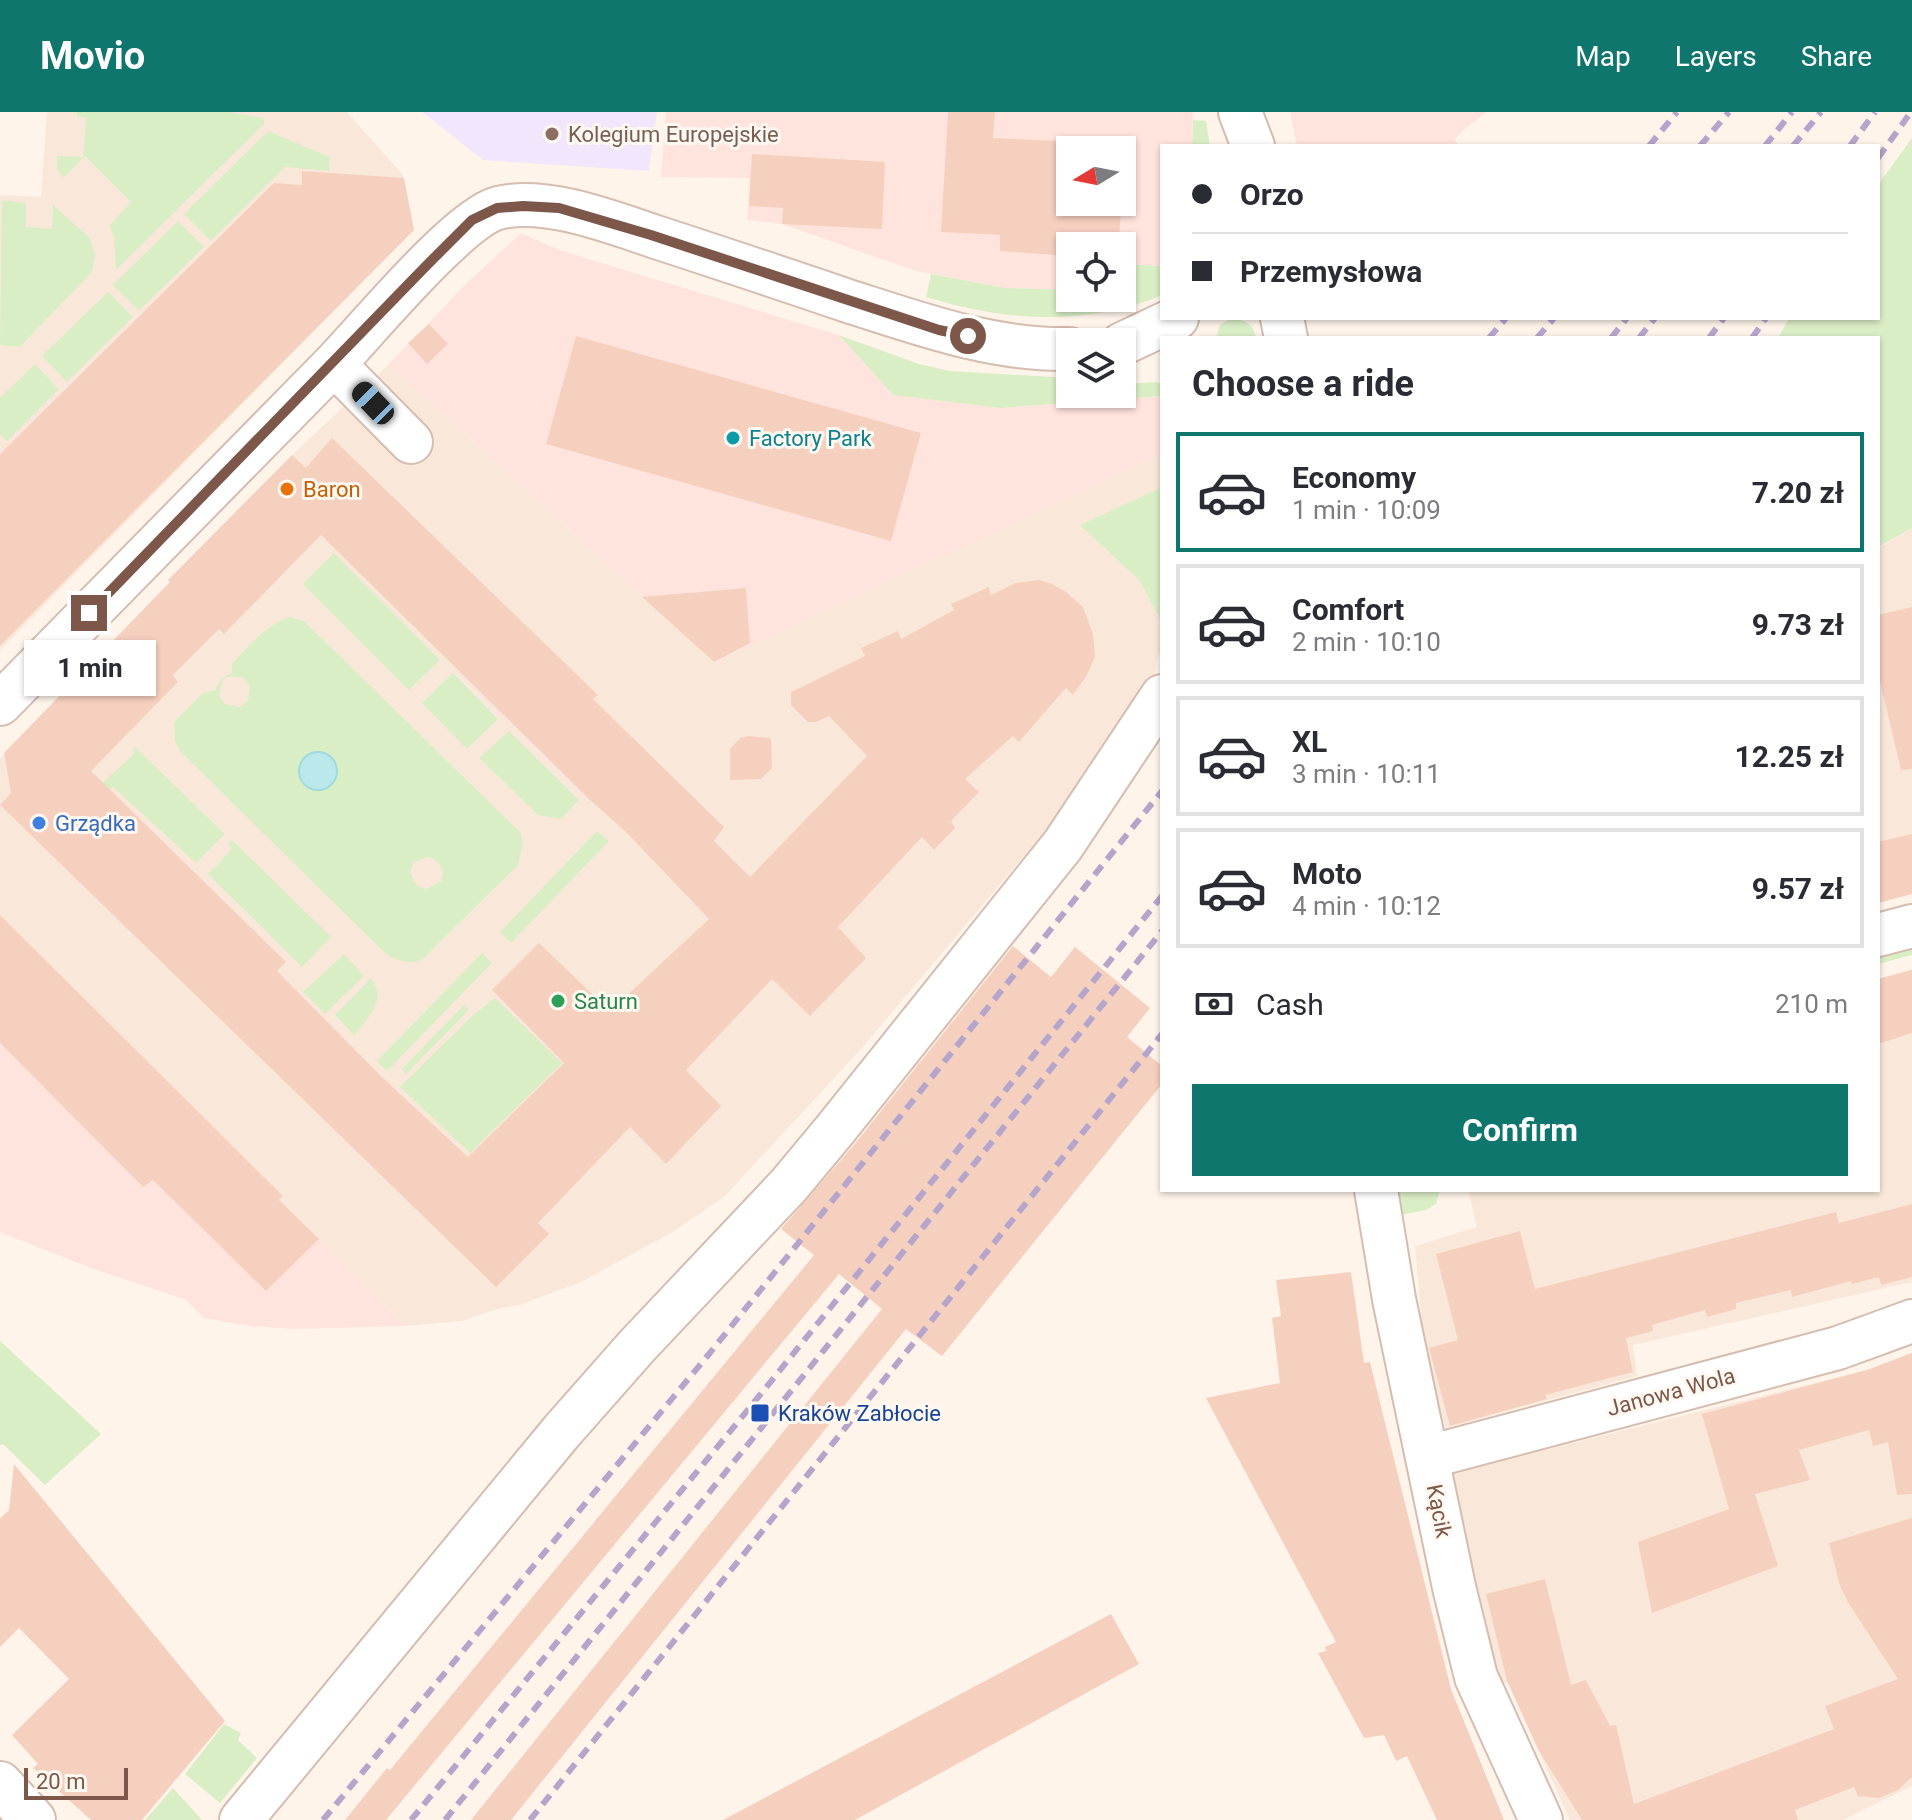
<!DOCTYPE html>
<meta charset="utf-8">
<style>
body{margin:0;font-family:Roboto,sans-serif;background:#f2f2f3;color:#2b2b33;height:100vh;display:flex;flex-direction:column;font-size:30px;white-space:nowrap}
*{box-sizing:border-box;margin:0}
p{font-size:26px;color:#7c7c81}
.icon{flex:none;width:44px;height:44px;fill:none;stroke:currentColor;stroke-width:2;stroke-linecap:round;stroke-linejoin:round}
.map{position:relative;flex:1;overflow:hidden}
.details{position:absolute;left:1160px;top:224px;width:720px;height:856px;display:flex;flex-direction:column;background:#fff;border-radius:0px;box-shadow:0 2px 6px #0004}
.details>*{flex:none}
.guide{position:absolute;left:1160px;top:32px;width:720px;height:176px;border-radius:0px;box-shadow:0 2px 6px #0004;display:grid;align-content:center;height:176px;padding:0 32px;background:#fff}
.needle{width:52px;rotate:260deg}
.fabs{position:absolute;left:1056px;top:24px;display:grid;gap:16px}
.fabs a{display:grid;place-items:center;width:80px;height:80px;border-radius:0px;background:#fff;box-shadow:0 2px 6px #0004;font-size:40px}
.scale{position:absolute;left:24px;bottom:20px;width:104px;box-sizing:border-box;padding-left:8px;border:4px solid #7d5749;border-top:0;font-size:22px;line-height:28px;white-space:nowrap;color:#7d5749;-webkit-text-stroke:6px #fff9f2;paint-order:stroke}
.end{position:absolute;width:36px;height:36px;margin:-18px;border:10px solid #7d5749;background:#fff;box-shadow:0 0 0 4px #fff}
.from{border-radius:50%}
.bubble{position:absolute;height:56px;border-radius:0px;background:#fff;box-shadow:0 2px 6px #0004;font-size:26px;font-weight:700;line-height:56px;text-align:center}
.car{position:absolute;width:24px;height:48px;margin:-24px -12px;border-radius:10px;box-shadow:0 0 6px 2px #0007;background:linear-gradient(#222 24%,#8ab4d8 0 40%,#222 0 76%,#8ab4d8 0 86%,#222 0)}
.guide b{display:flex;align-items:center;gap:28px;height:76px;font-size:30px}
.guide b+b{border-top:2px solid #e1e1e2}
.guide i{width:20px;height:20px;background:#2b2b33}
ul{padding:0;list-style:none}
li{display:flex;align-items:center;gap:24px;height:120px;margin:0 16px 12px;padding:0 16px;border:4px solid #e1e1e2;border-radius:0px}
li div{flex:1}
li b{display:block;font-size:30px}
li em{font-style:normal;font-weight:700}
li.current{border-color:#0f766e}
li>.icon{width:72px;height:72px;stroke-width:1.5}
h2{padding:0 32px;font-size:36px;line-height:96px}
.pay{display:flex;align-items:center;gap:20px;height:88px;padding:0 32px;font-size:30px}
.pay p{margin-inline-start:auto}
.action{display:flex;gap:16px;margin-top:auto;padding:16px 32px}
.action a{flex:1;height:92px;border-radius:0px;background:#0f766e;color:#fff;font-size:32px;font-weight:700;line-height:92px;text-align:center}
header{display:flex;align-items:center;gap:48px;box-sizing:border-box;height:112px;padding:0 40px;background:#0f766e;color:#fff}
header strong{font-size:38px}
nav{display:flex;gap:44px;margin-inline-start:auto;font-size:28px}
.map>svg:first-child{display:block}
.residential{fill:#f9e8da}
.commercial{fill:#ffe4dd;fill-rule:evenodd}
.education{fill:#f1e6fb}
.green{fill:#daeec6;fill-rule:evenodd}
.water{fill:#bbe8eb;stroke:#a0dadd;stroke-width:2}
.building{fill:#f6d0bf;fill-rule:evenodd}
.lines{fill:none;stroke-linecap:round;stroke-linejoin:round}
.minor-casing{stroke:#d5bdb0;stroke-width:46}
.tertiary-casing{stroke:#d5bdb0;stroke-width:48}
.minor{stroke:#fff;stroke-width:42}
.tertiary{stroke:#fff;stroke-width:44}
.rail{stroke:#b6a5cb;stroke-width:6;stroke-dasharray:12 8;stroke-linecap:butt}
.route{stroke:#7d5749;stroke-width:10}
.education-dot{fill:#8d6e63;stroke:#fff9f2;stroke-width:3}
.culture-dot{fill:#0f9aa8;stroke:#fff9f2;stroke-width:3}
.food-dot{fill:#e8710a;stroke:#fff9f2;stroke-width:3}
.shop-dot{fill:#3f7fe0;stroke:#fff9f2;stroke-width:3}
.leisure-dot{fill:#2e9e5b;stroke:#fff9f2;stroke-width:3}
.transit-dot{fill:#1a4fb4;stroke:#fff9f2;stroke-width:3}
.labels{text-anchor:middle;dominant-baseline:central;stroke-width:6;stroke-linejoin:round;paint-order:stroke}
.education-label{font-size:22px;fill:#785e54;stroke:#fff9f2;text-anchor:start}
.culture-label{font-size:22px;fill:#0d838f;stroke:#fff9f2;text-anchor:start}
.food-label{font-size:22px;fill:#c56008;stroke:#fff9f2;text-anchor:start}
.shop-label{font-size:22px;fill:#366cbe;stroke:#fff9f2;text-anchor:start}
.leisure-label{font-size:22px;fill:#27864d;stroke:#fff9f2;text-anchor:start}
.street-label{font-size:22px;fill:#7d5749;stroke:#fff9f2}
.transit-label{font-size:22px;fill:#164399;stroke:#fff9f2;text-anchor:start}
</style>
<header>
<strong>Movio</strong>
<nav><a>Map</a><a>Layers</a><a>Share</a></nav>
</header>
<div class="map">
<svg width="1912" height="1708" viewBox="0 0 1912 1708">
<rect width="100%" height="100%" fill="#fef4ea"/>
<path class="residential" d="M 47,0 L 347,0 L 403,63 L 414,118 L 0,538 L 0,83 L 41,85 Z
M 389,252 L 714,550 L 1162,341 L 1162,375 L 1081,413 L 1139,468 L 1162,511 L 1162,538 L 1157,547 L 1153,576 L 1072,687 L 862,936 L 724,1085 L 671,1121 L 581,1170 L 520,1193 L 497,1197 L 462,1209 L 406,1214 L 279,1088 L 282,1084 L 0,803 L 0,647 L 292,343 Z
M 1912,416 L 1912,782 L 1878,791 L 1878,436 Z
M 1912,857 L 1912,1170 L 1633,1233 L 1637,1264 L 1445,1316 L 1424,1234 L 1415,1134 L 1477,1115 L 1468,1078 L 1878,1078 L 1878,867 Z
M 1912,1241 L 1912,1674 L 1843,1708 L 1570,1708 L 1508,1571 L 1497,1569 L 1447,1362 L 1867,1258 Z"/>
<path class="commercial" d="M 666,0 L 1193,0 L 1192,34 L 1162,34 L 1162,154 L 1123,152 L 1122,165 L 1122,134 L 1070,134 L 1070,178 L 1006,176 L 916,159 L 782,112 L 747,108 L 750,66 L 661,65 ZM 1070,38 L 1122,38 L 1122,90 L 1070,90 Z
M 1290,0 L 1487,0 L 1463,18 L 1454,28 L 1460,34 L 1297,34 Z
M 521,121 L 559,138 L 839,223 L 894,283 L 1000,296 L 1162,284 L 1162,342 L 714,550 L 389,252 L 467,171 Z
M 0,802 L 283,1084 L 280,1088 L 406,1214 L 296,1217 L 249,1214 L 204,1206 L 186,1188 L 91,1156 L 0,1120 Z"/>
<path class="education" d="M 422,0 L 657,0 L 649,59 L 483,48 Z"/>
<path class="green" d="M 77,0 L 229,0 L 264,6 L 264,12 L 116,158 L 114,126 L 110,113 L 131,90 L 85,44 L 63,66 L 57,56 L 57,44 L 83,45 L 86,6 L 77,4 Z
M 1193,8 L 1206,9 L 1210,34 L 1192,34 Z
M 268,19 L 330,45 L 329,59 L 285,55 L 211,129 L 184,102 Z
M 1912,26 L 1912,416 L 1878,435 L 1878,226 L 1778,226 L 1789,206 L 1878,206 L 1878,73 Z
M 2,88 L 26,91 L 26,115 L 52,117 L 53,93 L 89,125 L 95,141 L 92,160 L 20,235 L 0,233 Z
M 178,109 L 204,135 L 139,199 L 113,173 Z
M 1123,152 L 1162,154 L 1162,183 C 1088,215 1002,209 926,185 L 931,162 L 1006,176 L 1070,178 L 1070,186 L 1122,186 Z
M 108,180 L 133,205 L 67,270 L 42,244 Z
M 1231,206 C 1244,208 1254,211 1256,226 L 1216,226 L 1220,213 Z
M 839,223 L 919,252 L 950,259 L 1070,266 L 1070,282 L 1122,282 L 1122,263 L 1124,272 L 1157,270 L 1162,273 L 1162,284 L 1000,296 L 893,283 Z
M 35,252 L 59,277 L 7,329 L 0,322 L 0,286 Z
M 1162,375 L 1162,511 L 1139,468 L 1080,413 Z
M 334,441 L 440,548 L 409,578 L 303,472 Z
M 290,505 L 304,509 L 520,720 L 523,731 L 518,753 L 423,847 C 410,853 399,850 386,842 L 180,639 L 175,629 L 174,610 L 203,581 L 215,578 L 222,566 L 232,561 L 232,552 C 249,534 266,512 290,505 ZM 232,564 L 243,566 L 250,574 L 248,589 L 239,595 L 225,592 L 219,584 L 223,566 ZM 428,745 C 440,748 445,757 441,769 L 427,777 L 417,774 L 410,760 L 414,750 Z
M 453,561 L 498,607 L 467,637 L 422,591 Z
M 509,619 L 579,688 L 561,707 L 538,703 L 479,646 Z
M 135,635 L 225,722 L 196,751 L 113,675 L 103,685 L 96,677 L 135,641 L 132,637 Z
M 597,719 L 609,729 L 511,831 L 500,820 Z
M 232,728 L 331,825 L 302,855 L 208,762 L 232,737 L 228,732 Z
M 1912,834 L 1912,843 L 1878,852 L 1878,842 Z
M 482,841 L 492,851 L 387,959 L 377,949 Z
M 344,842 L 364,864 L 325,902 L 303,880 Z
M 371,866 C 388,887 368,906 354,923 L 335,903 Z
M 495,886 L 562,951 L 470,1041 L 400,975 L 473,903 Z
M 464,893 L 469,898 L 406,962 L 402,957 Z
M 1397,1078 L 1440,1078 L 1436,1092 L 1426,1098 L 1401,1103 Z
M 0,1229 L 101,1322 L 45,1373 L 3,1332 L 0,1333 Z
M 224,1612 L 241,1621 L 238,1628 L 257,1646 L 220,1691 L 185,1662 Z
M 173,1676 L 202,1708 L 145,1708 Z"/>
<path class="water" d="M299 659a19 19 0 1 1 38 0a19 19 0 1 1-38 0Z"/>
<path class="building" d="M 948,0 L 995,0 L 993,26 L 1123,32 L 1122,58 L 1122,38 L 1070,38 L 1070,90 L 1121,90 L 1119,134 L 1070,134 L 1070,144 L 1000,139 L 1000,123 L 941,120 Z
M 752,42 L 885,50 L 882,117 L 782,112 L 783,96 L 749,94 Z
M 302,59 L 404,66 L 414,118 L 0,534 L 0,342 L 274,71 L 302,73 Z
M 429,212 L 448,232 L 427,252 L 408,231 Z
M 576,224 L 921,321 L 891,429 L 546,332 Z
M 332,326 L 598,583 L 593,587 L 724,715 L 714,729 L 750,765 L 867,644 L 829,604 L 816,610 L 808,610 L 791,593 L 791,580 L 865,544 L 861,536 L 898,519 L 901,527 L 954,498 L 951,492 L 989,475 L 991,483 L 1015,471 L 1039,468 L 1052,472 L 1066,480 L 1083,495 L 1093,522 L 1095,544 L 1087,563 L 1073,583 L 1066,576 L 1019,630 L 1013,624 L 965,667 L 979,680 L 951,709 L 955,716 L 934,738 L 922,725 L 838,815 L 866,846 L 810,904 L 772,867 L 686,958 L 721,994 L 666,1052 L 630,1015 L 538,1111 L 549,1122 L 496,1175 L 0,693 L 11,681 L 4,641 L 170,470 L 168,468 L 292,343 L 306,356 ZM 321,423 L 590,688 L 626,720 L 709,807 L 610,899 L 539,831 L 492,878 L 564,951 L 468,1045 L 384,967 L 277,859 L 286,850 L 91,659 L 178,570 L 173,563 L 219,517 L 224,522 Z
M 746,476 L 750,531 L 714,550 L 642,485 Z
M 1912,495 L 1912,657 L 1901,658 L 1878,561 L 1878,503 Z
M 748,624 L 771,626 L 772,656 L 761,667 L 730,668 L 730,637 L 740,626 Z
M 1912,722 L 1912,782 L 1878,791 L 1878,730 Z
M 0,803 L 283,1084 L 279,1088 L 319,1127 L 266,1179 L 153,1068 L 143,1075 L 0,931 Z
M 1013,834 L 1051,865 L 1075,835 L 1150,896 L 1127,925 L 1162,954 L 1162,972 L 942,1244 L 906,1217 L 511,1708 L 471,1708 L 882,1197 L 839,1162 L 386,1708 L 345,1708 L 387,1656 L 390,1658 L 814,1143 L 781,1117 L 853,1034 Z
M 1912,858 L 1912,921 L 1878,932 L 1878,867 Z
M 1912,1092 L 1912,1165 L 1881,1173 L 1879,1165 L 1852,1172 L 1851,1169 L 1792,1185 L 1791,1178 L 1736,1191 L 1736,1197 L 1707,1205 L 1705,1198 L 1652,1213 L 1653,1219 L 1626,1226 L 1633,1260 L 1545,1283 L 1547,1287 L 1450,1314 L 1429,1236 L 1458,1228 L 1436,1142 L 1520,1119 L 1535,1177 L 1836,1100 L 1839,1111 Z
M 1351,1160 L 1364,1251 L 1370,1250 L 1451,1577 L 1504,1708 L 1437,1708 L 1407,1644 L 1396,1649 L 1384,1623 L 1364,1626 L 1318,1541 L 1326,1539 L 1325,1535 L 1336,1530 L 1206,1286 L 1280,1271 L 1272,1206 L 1281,1204 L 1276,1168 Z
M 1912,1241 L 1912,1382 L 1897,1383 L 1888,1330 L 1873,1334 L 1869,1318 L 1799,1338 L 1810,1368 L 1755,1382 L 1778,1454 L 1652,1501 L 1638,1430 L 1729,1397 L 1702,1302 L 1867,1258 Z
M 14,1352 L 225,1609 L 142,1708 L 91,1708 L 33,1656 L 38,1652 L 12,1623 L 69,1567 L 19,1516 L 0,1535 L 0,1407 L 9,1398 Z
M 1912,1406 L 1912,1665 L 1898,1678 L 1879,1686 L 1858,1684 L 1854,1675 L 1795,1698 L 1798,1708 L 1582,1708 L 1539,1639 L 1507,1569 L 1486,1482 L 1545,1467 L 1571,1573 L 1586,1568 L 1610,1614 L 1616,1613 L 1634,1692 L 1834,1617 L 1825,1594 L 1898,1567 L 1849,1492 L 1840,1474 L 1829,1431 Z
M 1111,1502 L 1139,1552 L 855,1708 L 723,1708 Z"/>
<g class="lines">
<defs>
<path id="minor" d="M 1240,0 L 1253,34
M 1282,206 L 1286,226
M 1122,232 L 1177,206
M 334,252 L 411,330
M 0,592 C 111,479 223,366 334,252 C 366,219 459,106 498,96 C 545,84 611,110 656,125 C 720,146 784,167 848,189 C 920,212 994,239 1070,237
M 1878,823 L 1912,814
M 1376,1078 L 1394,1187 L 1454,1475 L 1476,1565 L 1541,1708
M 1428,1345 L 1838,1236 L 1912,1209
M 241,1708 L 562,1319 L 637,1234 L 789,1073 L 834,1019 L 1063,733 L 1162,584"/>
<path id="tertiary" d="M 0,1672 L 33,1708"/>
</defs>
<use href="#minor" class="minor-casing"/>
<use href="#tertiary" class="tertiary-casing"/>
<use href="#minor" class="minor"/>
<use href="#tertiary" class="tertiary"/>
<path class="rail" d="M 1649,34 L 1677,0
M 1700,34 L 1729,0
M 1765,34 L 1792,0
M 1793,34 L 1821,0
M 1850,34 L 1875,0
M 1878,46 L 1911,0
M 1489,226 L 1506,206
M 1537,226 L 1554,206
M 1611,226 L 1627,206
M 1639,226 L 1655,206
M 1709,226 L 1724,206
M 1752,226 L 1766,206
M 323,1708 L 709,1242 L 1162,679
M 411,1708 L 760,1283 L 1162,784
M 445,1708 L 1162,819
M 530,1708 L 1162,922"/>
</g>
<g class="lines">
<path class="route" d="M 89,501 L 426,154 L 472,108 L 497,96 L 523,94 L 559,96 L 651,123 L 939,218 L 968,224"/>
</g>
<circle class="education-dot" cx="552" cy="22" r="8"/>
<circle class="culture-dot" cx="733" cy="326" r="8"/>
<circle class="food-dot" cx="287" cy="377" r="8"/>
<circle class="shop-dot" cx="39" cy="711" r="8"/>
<circle class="leisure-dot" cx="558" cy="889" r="8"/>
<rect class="transit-dot" x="750" y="1291" width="20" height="20" rx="4"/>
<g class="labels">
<g class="education-label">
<text x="568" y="22">Kolegium Europejskie</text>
</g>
<g class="culture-label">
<text x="749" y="326">Factory Park</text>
</g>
<g class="food-label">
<text x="303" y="377">Baron</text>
</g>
<g class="shop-label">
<text x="55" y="711">Grządka</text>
</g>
<g class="leisure-label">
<text x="574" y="889">Saturn</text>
</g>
<g class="street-label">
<text transform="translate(1671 1280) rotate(-15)">Janowa Wola</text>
<text transform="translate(1439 1399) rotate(79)">Kącik</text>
</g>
<g class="transit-label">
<text x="778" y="1301">Kraków Zabłocie</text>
</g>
</g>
</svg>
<div class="fabs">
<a><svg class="needle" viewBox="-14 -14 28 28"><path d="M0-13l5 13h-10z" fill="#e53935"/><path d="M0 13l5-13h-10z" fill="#7c7c81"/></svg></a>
<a><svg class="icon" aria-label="locate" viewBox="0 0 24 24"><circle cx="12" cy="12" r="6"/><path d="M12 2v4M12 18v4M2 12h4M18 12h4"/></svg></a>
<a><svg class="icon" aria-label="layers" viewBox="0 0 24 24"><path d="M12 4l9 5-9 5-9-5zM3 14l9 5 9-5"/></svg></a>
</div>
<div class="scale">20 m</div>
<i class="end from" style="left:968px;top:224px"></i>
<i class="end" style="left:89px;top:501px"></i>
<div class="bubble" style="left:24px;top:528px;width:132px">1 min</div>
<i class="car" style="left:373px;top:291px;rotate:316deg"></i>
<div class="guide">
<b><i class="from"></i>Orzo</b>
<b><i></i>Przemysłowa</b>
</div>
<section class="details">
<h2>Choose a ride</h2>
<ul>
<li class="current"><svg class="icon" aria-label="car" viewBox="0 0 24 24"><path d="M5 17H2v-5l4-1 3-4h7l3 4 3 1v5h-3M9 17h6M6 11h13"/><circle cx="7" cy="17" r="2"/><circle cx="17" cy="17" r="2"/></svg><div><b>Economy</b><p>1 min · 10:09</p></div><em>7.20 zł</em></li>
<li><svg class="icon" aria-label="car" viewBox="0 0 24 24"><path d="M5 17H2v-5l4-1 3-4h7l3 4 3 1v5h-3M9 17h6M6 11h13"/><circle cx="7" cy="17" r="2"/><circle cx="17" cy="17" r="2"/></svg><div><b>Comfort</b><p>2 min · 10:10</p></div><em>9.73 zł</em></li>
<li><svg class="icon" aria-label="car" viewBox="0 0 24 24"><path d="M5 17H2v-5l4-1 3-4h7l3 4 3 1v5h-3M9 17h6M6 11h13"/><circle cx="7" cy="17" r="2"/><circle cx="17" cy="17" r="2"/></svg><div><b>XL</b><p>3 min · 10:11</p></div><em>12.25 zł</em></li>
<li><svg class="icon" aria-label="car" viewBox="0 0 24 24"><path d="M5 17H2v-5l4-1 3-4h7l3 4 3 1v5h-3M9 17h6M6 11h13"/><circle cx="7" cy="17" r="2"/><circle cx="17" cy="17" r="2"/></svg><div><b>Moto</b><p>4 min · 10:12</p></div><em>9.57 zł</em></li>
</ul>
<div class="pay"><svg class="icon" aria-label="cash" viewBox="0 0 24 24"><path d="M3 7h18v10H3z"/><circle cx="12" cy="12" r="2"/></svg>Cash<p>210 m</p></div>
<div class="action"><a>Confirm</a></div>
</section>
</div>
